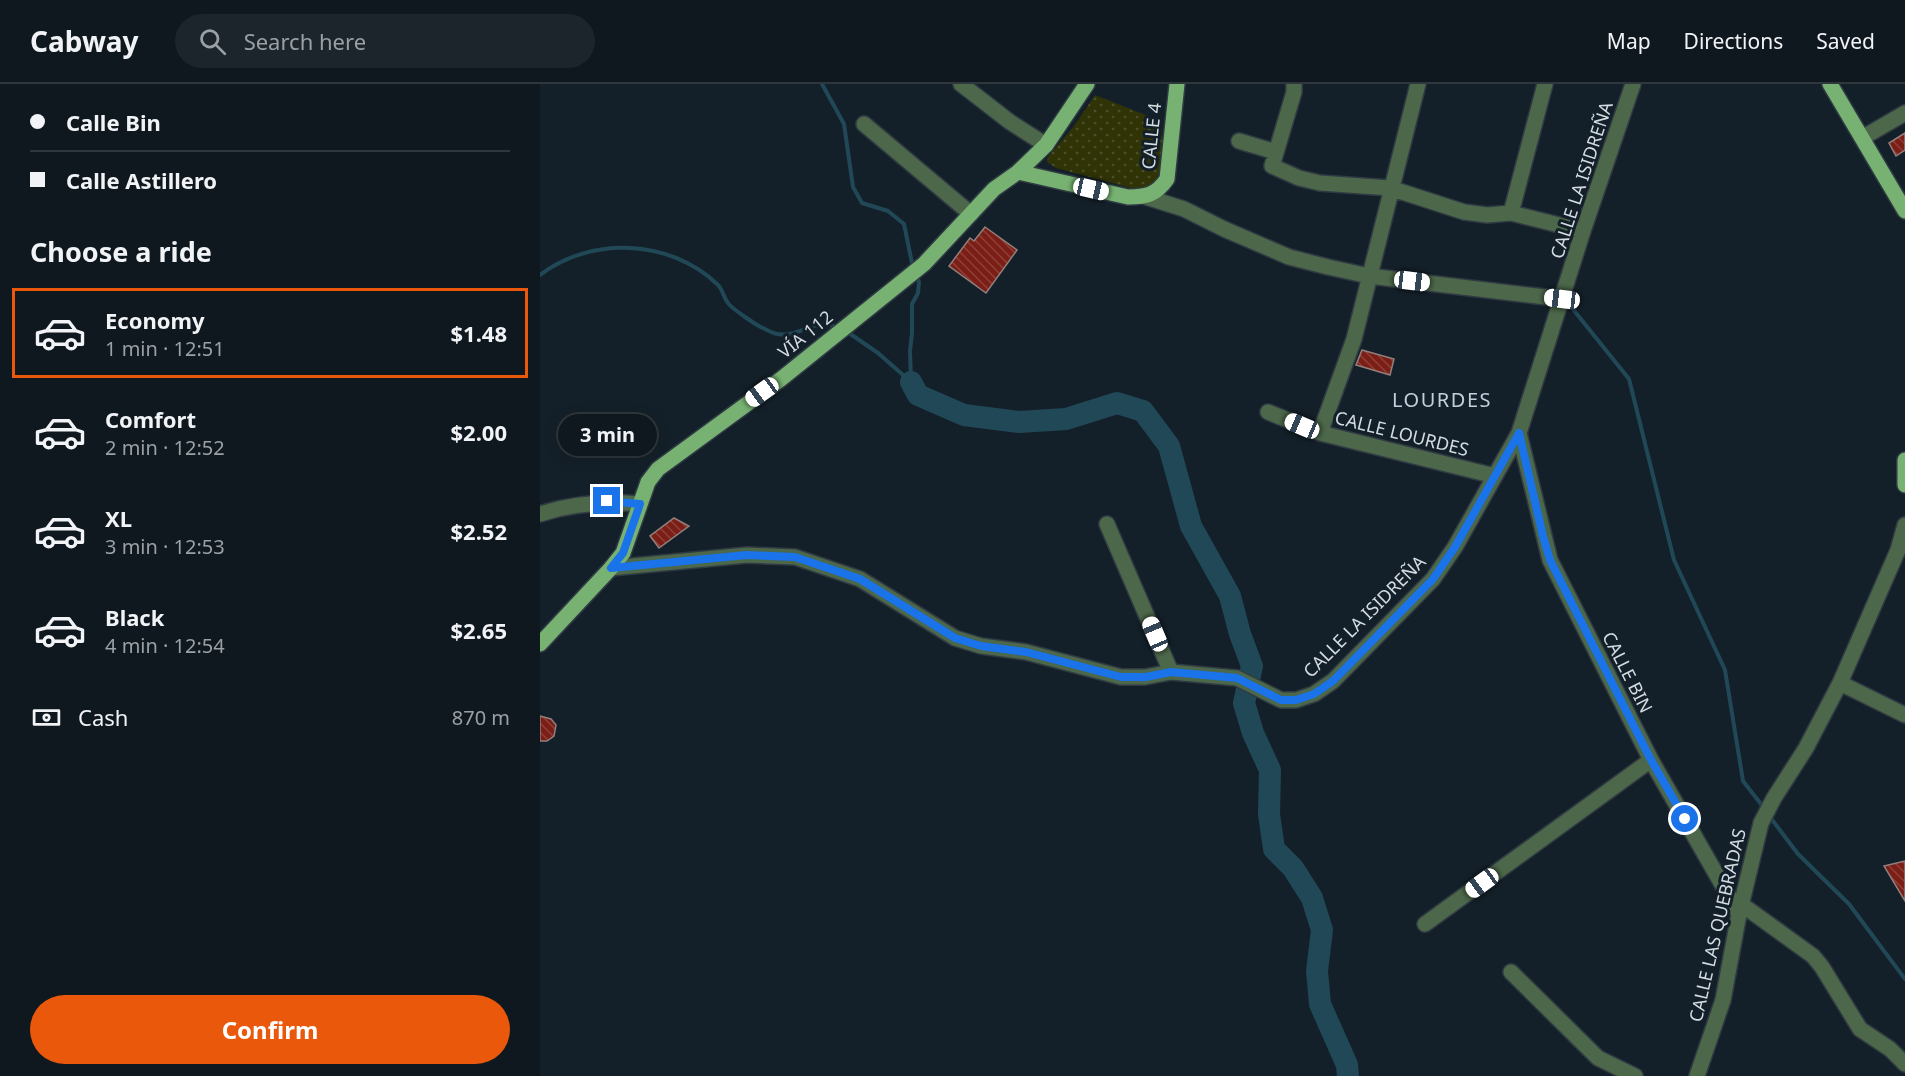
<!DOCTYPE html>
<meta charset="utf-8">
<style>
body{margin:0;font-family:"Noto Sans",sans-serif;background:#1d252c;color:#f1f3f6;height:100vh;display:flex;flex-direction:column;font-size:22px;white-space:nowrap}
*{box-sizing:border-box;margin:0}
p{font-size:20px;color:#9ba0a4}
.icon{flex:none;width:33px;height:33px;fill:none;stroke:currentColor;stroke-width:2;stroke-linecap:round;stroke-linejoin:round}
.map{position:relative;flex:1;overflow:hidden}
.side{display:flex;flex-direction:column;background:#0f181f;width:540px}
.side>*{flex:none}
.top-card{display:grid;align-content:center;height:132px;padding:0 30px;background:#0f181f}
.end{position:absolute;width:27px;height:27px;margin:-14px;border:8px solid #1a73e8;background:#fff;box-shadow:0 0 0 3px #fff}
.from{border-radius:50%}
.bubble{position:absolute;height:42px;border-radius:21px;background:#0f181f;box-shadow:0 3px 15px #0003,0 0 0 2px #2f373d;font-size:20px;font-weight:700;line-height:42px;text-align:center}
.car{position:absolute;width:18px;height:36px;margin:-18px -9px;border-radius:8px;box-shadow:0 0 4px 2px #0007;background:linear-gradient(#fff 24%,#345 0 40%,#fff 0 76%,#345 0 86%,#fff 0)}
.top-card b{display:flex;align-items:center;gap:21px;height:57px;font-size:22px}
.top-card b+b{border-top:2px solid #2f373d}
.top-card i{width:15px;height:15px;background:#f1f3f6}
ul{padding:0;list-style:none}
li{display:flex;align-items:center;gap:18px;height:90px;margin:0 12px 9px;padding:0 18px;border:3px solid transparent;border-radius:0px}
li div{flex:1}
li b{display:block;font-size:22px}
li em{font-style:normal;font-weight:700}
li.on{border-color:#ea580c}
li>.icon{width:54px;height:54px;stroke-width:1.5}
h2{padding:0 30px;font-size:27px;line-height:72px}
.pay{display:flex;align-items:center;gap:15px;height:66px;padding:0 30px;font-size:22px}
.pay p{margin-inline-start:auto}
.action{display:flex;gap:12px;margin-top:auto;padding:12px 30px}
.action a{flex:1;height:69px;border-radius:36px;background:#ea580c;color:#fff;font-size:24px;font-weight:700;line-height:69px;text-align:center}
header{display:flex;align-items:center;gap:36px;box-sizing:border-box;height:84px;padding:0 30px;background:#0f181f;border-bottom:2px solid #2f373d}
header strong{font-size:28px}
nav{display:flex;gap:33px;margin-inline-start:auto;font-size:21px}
.search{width:420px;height:54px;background:#1d252c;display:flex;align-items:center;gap:15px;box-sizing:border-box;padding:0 21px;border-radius:33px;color:#9ba0a4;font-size:22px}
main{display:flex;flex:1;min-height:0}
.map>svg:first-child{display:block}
.grass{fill:url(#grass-dots)}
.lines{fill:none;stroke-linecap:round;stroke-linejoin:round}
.stream{stroke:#214857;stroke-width:4}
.river{stroke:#214857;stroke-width:22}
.building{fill:url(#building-back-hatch);stroke:#927f7c;stroke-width:1.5}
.minor-casing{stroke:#2f3a43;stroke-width:18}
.major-casing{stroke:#2f3a43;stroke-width:18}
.minor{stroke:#4c6749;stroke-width:15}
.major{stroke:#77b272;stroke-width:15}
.route{stroke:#1a73e8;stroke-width:8}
.labels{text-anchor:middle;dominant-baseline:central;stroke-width:6;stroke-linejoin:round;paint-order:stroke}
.street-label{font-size:18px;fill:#d4dce3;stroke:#142029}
.neighbourhood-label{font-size:20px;letter-spacing:1.5px;fill:#c1d0dd;stroke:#142029}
</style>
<header>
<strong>Cabway</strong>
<div class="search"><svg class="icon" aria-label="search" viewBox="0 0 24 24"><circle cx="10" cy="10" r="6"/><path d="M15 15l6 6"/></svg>Search here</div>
<nav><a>Map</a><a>Directions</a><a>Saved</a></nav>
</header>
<main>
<section class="side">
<div class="top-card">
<b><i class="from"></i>Calle Bin</b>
<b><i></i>Calle Astillero</b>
</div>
<h2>Choose a ride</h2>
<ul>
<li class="on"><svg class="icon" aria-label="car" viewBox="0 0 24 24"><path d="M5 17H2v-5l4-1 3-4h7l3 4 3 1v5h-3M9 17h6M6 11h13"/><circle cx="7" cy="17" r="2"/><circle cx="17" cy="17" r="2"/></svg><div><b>Economy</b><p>1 min · 12:51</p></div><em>$1.48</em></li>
<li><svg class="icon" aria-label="car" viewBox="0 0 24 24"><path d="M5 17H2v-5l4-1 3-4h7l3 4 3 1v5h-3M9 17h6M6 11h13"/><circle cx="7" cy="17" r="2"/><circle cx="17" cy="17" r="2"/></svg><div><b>Comfort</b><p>2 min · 12:52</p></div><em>$2.00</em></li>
<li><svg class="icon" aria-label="car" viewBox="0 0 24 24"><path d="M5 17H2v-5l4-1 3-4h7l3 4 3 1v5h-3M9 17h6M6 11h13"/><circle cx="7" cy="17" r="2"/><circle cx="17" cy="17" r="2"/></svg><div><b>XL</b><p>3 min · 12:53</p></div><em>$2.52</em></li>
<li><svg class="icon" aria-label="car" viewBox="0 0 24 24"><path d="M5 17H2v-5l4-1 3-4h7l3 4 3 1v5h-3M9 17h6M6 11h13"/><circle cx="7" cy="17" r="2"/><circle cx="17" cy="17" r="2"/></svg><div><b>Black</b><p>4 min · 12:54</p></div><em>$2.65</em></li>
</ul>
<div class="pay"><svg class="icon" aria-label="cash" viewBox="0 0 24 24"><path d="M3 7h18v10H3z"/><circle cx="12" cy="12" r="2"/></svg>Cash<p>870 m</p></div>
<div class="action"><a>Confirm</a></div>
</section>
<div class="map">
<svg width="1365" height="992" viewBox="0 0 1365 992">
<defs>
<pattern id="grass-dots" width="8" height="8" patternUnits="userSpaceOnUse" patternTransform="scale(1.5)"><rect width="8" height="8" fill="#2f3306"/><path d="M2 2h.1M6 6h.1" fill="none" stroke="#4c502a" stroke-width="1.8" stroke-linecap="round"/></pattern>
<pattern id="building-back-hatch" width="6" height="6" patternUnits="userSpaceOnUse" patternTransform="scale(1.5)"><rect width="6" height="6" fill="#7b1f16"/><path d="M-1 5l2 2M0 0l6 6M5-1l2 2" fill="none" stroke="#8d3f38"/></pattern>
</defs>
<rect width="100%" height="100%" fill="#142029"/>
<path class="grass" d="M 555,11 L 621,37 C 622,52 626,93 610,102 C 604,104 597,104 591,104 L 516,84 L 507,78 L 508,73 L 534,42 Z"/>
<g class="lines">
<path class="stream" d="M 282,0 L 304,40 L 313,103 L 322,119 L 348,127 L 364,140 L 373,184
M 0,191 C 51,152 130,155 177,200 C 183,205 183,213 188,219 C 192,225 219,243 225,245 C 229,247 234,250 238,250 C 261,254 274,232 299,244
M 1032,224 L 1089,295 L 1134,476 L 1185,586 L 1203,697 L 1224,724
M 306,247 L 338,269 L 371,298
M 371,298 L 370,267 L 372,249 L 372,220 L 378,209 L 379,198 L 376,191
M 1230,733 L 1258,770 L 1309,820 L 1365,895"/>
<path class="river" d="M 371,298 L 378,311 L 424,331 L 479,338 L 526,335 L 577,319 L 603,327 L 629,362 L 651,442 L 690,512 L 700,550 L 712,582 L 704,619 L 713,649 L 730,686 L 729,730 L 734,765 L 753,784 L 772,814 L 782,846 L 777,887 L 780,920 L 807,981 L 808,992"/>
</g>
<path class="building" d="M 1365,49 L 1365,66 L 1356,72 L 1349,59 Z
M 445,143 L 477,166 L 446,209 L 409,182 L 430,154 L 434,157 Z
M 822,266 L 854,275 L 850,291 L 816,281 Z
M 134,434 L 149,442 L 119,464 L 110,452 Z
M 0,632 L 11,635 L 16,641 L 14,652 L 7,657 L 0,657 Z
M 1365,777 L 1365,817 L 1344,782 Z"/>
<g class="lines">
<defs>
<path id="minor" d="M 421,0 L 470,38 L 506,61
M 754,0 L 754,8 L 732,82 L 759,94 L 780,99 L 850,104 L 924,128 L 947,131 L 971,129 L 1043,147
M 324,40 L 431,130
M 1322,54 L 1365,29
M 699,57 L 736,68
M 606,113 L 644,125 L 684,145 L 749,173 L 788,183 L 829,192 L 1022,215
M 971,129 L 1005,0
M 728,328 L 780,349 L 955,392
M 780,349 L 814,255 L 878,0
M 979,349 L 1010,476 L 1111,676 L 1199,830
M 0,430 C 34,419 65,417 100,420
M 567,440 L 631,588
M 71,484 L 207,471 L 255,473 L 320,495 L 415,554 L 441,562 L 486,568 L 581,593 L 605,593 L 631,588 L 697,594 L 741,616 L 756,616 L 774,610 L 793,597 L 893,495 L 915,463 L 979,349 L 1043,147 L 1093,0
M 1300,599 L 1365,631
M 1201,820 L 1273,872 L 1282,883 L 1320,945 L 1350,965 L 1365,980
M 885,840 L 1111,676
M 971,888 L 1058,974 L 1095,992
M 1157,992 L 1183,916 L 1199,830 L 1221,739 L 1234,714 L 1266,664 L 1300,599 L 1358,466 L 1365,441"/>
<path id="major" d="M 1290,0 L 1365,127
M 478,88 L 588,113 C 606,113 616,111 627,95 L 637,0
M 1365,376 L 1365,401
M 0,560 L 71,484 L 83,469 L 108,398 L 118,385 L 241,295 L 384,180 L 454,105 L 478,88 L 506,61 L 547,0"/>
</defs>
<use href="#minor" class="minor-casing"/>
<use href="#major" class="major-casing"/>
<use href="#minor" class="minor"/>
<use href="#major" class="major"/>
</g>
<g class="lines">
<path class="route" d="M 67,417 L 100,420 L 83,469 L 71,484 L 207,471 L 255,473 L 320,495 L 415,554 L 441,562 L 486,568 L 581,593 L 606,593 L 631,588 L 697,594 L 741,616 L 756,616 L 774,610 L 793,597 L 893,495 L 915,463 L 979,349 L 1003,452 L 1010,476 L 1111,676 L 1145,735"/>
</g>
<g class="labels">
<g class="street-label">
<text transform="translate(611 52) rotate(-84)">CALLE 4</text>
<text transform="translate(1041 96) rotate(-72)">CALLE LA ISIDREÑA</text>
<text transform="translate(265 250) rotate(-39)">VÍA 112</text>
<text transform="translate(862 349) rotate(14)">CALLE LOURDES</text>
<text transform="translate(824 532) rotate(-45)">CALLE LA ISIDREÑA</text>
<text transform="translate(1088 588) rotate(63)">CALLE BIN</text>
<text transform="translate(1177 841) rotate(-77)">CALLE LAS QUEBRADAS</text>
</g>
<g class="neighbourhood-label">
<text x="902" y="315">LOURDES</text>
</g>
</g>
</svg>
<i class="end from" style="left:1145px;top:735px"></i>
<i class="end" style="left:67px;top:417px"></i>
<div class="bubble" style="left:18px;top:330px;width:99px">3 min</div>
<i class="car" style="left:551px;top:105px;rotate:103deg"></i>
<i class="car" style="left:872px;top:197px;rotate:97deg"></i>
<i class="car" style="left:1022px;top:215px;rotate:277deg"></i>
<i class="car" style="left:222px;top:308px;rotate:234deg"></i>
<i class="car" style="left:762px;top:342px;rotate:293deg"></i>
<i class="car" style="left:615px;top:550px;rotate:337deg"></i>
<i class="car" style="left:942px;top:799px;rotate:234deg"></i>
</div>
</main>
